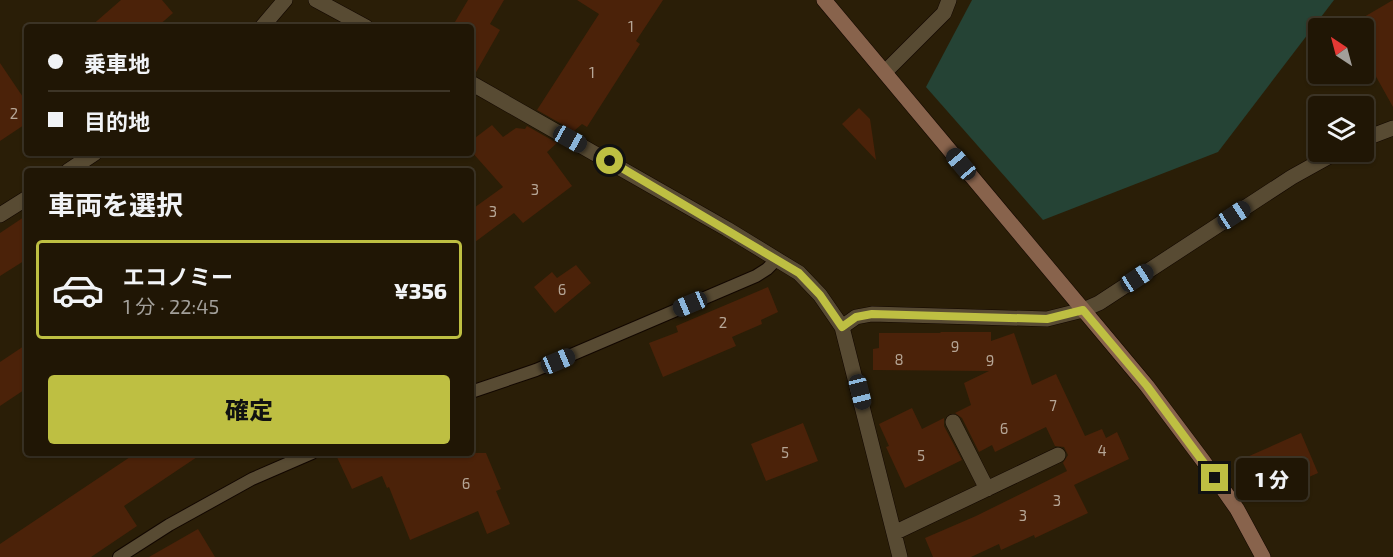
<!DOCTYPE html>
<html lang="ja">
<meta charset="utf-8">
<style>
body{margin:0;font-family:"Exo 2","Noto Sans JP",sans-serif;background:#281f0f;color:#f1f3f6;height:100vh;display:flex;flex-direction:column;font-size:22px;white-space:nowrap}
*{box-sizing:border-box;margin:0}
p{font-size:20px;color:#a29f9a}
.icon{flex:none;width:33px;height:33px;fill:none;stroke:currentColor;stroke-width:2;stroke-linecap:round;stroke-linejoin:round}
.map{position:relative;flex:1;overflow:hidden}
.sheet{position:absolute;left:24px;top:168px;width:450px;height:288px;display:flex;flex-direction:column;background:#201605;border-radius:6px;box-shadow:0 2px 4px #0004,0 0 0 2px #3d3527}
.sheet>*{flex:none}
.top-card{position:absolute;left:24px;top:24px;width:450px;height:132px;border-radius:6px;box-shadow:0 2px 4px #0004,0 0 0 2px #3d3527;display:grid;align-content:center;height:132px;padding:0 24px;background:#201605}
.needle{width:39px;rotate:324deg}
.buttons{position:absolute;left:1308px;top:18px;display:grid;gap:12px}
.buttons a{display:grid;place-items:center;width:66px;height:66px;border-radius:6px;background:#201605;box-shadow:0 2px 4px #0004,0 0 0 2px #3d3527;font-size:30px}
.end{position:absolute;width:27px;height:27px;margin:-14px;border:8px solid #bebf42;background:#111;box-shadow:0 0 0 3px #111}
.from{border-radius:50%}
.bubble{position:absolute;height:42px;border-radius:6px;background:#201605;box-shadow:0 2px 4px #0004,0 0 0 2px #3d3527;font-size:20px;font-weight:800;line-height:42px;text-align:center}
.car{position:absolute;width:18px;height:36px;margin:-18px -9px;border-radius:8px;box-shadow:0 0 4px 2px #0007;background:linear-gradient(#222 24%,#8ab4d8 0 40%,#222 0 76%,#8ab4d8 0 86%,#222 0)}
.top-card b{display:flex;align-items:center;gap:21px;height:57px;font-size:22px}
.top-card b+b{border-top:2px solid #3d3527}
.top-card i{width:15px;height:15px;background:#f1f3f6}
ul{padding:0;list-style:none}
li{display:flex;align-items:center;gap:18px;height:99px;margin:0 12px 9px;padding:0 12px;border:3px solid transparent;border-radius:6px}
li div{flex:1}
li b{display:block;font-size:22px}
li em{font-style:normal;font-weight:800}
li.selected{border-color:#bebf42}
li>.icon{width:54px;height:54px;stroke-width:1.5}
h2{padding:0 24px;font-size:27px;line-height:72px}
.button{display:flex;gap:12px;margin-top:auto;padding:12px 24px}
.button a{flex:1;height:69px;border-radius:6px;background:#bebf42;color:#111;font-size:24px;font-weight:800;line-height:69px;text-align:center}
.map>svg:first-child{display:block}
.green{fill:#254335}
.building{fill:#4b2209}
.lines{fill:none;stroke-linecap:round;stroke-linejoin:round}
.lane-casing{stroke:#120700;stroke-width:14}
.street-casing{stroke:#120700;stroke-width:16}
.secondary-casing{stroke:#120700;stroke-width:16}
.lane{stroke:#584b33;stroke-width:12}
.street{stroke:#584b33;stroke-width:15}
.secondary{stroke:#88634c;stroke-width:15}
.route{stroke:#bebf42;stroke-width:8}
.labels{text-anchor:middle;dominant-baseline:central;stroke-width:4.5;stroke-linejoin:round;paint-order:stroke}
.number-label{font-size:15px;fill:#b6a696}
</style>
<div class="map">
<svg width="1393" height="557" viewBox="0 0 1393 557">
<rect width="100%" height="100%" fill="#2a1e07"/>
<path class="green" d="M 972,0 L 1334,0 L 1218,152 L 1043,220 L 926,87 Z"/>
<path class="building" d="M 121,0 L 162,0 L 173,13 L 157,27 L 90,27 Z
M 468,0 L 504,0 L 490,24 L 500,30 L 475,74 L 471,73 L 471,27 L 452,27 Z
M 577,0 L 663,0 L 636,41 L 640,44 L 587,127 L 582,124 L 574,131 L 537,110 L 599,14 Z
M 1393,0 L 1393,107 L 1364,55 L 1364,17 Z
M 0,63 L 27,103 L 27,123 L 0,141 Z
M 859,108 L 870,119 L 876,160 L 842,124 Z
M 492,125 L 503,137 L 516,128 L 525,129 L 527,126 L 557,143 L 547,152 L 572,186 L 523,223 L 514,213 L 471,245 L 471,210 L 503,187 L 471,151 L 471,141 Z
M 27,215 L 27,259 L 0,276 L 0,233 Z
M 576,265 L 591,283 L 555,313 L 534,287 L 552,272 L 557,278 Z
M 768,287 L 778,312 L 761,320 L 762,324 L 732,337 L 736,346 L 663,377 L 649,343 L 678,332 L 676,326 Z
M 940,332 L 991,332 L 991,341 L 1014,333 L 1032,385 L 1056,374 L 1085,436 L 1102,429 L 1106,438 L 1117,432 L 1129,459 L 1074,485 L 1088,513 L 1035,538 L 1034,535 L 1001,550 L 999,544 L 971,557 L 933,557 L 925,538 L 976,516 L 1067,471 L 1063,463 L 1068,455 L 1064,447 L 1055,446 L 1046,427 L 995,452 L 992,445 L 979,452 L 962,418 L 955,413 L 971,405 L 964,383 L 989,371 L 873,370 L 873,349 L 879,348 L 879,333 L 941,333 Z
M 27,344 L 27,388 L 0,406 L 0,362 Z
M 912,408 L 922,429 L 944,418 L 944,426 L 962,460 L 905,488 L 886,447 L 889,446 L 879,424 Z
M 803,423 L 818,461 L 766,481 L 751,444 Z
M 1301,433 L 1318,473 L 1264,497 L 1247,457 Z
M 136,453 L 203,453 L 124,506 L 137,526 L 91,557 L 0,557 L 0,544 Z
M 335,453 L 486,453 L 501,489 L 496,491 L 510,524 L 487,534 L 478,511 L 410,540 L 389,487 L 387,488 L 382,476 L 352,489 Z
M 198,529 L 215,557 L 149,557 Z"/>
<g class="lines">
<defs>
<path id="lane" d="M 471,392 L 536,370 L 756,276 L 767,269 L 776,260
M 119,557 L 169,525 L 252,479 L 312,453"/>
<path id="street" d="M 316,0 L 366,27
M 262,27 L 285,0
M 885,72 L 944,13 L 949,0
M 471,83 L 727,229 L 799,273 L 820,295 L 842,327 L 900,557
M 1364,139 L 1393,128
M 68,171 L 95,153
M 0,215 L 27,198
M 842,327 L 856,317 L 872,314 L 1047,319 L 1083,310 L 1099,303 L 1292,177 L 1337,152
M 953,422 L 987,489
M 894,533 L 1058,455"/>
<path id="secondary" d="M 824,0 L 1147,386 L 1204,462 L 1237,509 L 1263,557"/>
</defs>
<use href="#lane" class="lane-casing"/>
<use href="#street" class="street-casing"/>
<use href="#secondary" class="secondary-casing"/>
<use href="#lane" class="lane"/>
<use href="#street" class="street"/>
<use href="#secondary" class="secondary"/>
</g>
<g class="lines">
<path class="route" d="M 610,161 L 799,273 L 820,295 L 842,327 L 856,317 L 872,314 L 1047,319 L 1083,310 L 1147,386 L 1215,478"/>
</g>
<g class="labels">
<g class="number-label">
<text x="631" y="26">1</text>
<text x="592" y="72">1</text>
<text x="14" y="113">2</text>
<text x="535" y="189">3</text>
<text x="493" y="211">3</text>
<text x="562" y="289">6</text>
<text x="723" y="322">2</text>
<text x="955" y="346">9</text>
<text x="899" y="359">8</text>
<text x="990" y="360">9</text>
<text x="1053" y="405">7</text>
<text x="1004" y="428">6</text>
<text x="1102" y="450">4</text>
<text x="785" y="452">5</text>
<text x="921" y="455">5</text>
<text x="466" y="483">6</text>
<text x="1057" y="500">3</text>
<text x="1023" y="515">3</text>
</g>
</g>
</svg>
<div class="buttons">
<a><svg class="needle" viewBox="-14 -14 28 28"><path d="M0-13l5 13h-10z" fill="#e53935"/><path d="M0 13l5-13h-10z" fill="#a29f9a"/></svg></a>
<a><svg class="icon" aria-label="layers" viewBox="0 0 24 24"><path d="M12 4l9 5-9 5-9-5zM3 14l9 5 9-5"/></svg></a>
</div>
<i class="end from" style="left:610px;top:161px"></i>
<i class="end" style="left:1215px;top:478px"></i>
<div class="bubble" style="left:1236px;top:458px;width:72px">1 分</div>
<i class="car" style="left:570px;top:139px;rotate:119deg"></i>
<i class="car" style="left:961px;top:164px;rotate:320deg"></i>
<i class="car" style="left:1234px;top:215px;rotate:57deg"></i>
<i class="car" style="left:1137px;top:278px;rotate:57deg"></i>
<i class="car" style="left:690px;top:304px;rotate:247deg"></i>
<i class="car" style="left:558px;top:361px;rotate:67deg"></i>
<i class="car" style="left:860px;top:392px;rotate:166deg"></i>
<div class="top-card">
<b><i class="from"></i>乗車地</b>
<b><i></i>目的地</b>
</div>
<section class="sheet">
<h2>車両を選択</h2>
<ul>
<li class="selected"><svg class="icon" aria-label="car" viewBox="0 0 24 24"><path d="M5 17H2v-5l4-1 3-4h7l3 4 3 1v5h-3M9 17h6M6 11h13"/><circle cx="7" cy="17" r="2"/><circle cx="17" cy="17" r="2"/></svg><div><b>エコノミー</b><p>1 分 · 22:45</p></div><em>¥356</em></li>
</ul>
<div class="button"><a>確定</a></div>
</section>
</div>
